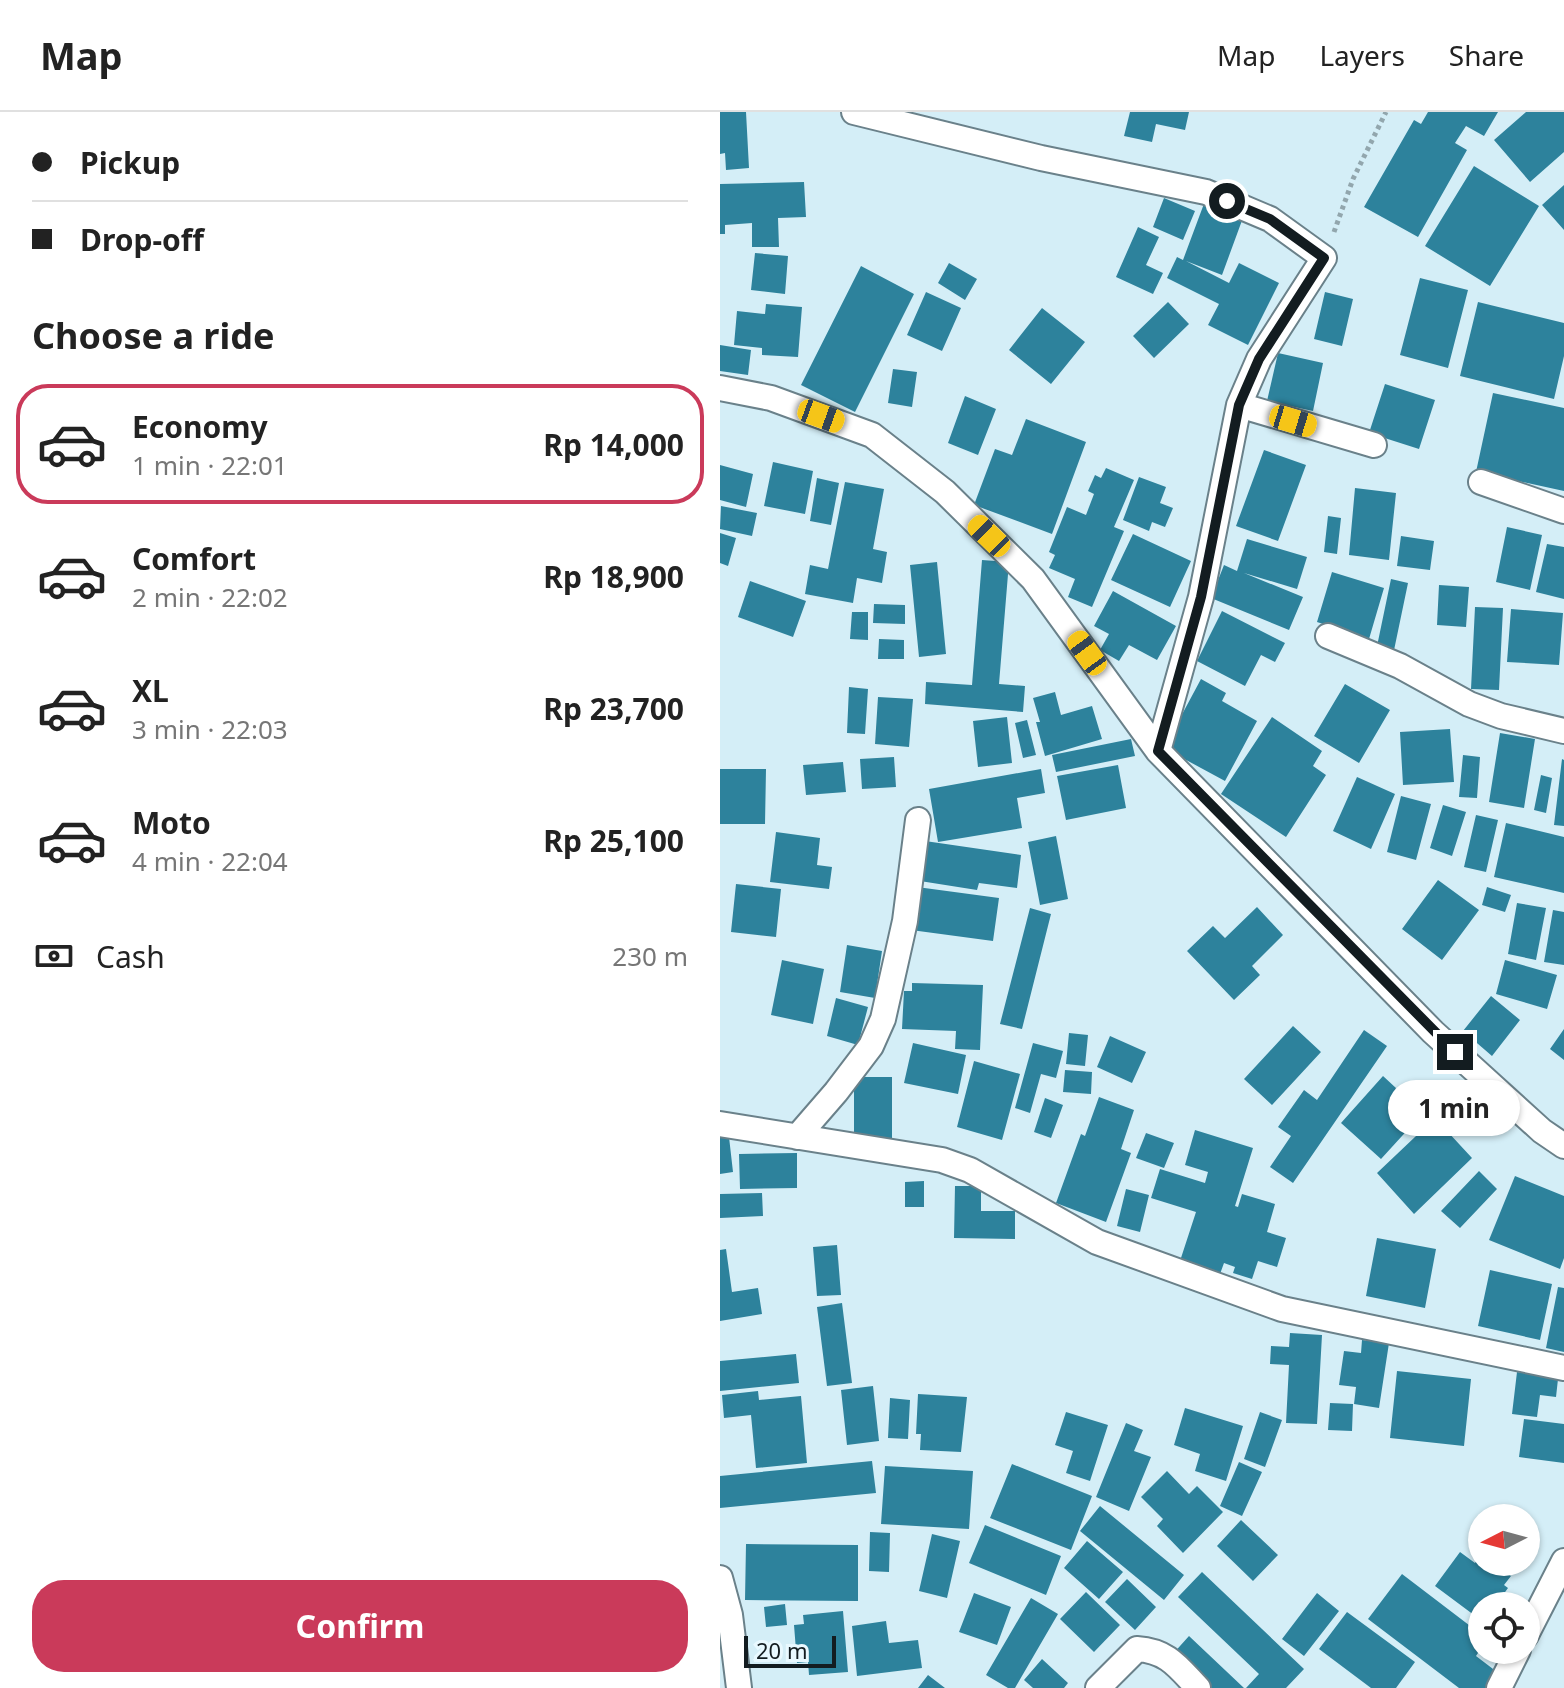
<!DOCTYPE html>
<meta charset="utf-8">
<style>
body{margin:0;font-family:"Noto Sans",sans-serif;background:#f6f6f6;color:#222;height:100vh;display:flex;flex-direction:column;font-size:30px;white-space:nowrap}
*{box-sizing:border-box;margin:0}
p{font-size:26px;color:#767676}
.icon{flex:none;width:44px;height:44px;fill:none;stroke:currentColor;stroke-width:2;stroke-linecap:round;stroke-linejoin:round}
.map{position:relative;flex:1;overflow:hidden}
.panel{display:flex;flex-direction:column;background:#fff;width:720px}
.panel>*{flex:none}
.guide{display:grid;align-content:center;height:176px;padding:0 32px;background:#fff}
.needle{width:52px;rotate:264deg}
.buttons{position:absolute;left:748px;top:1392px;display:grid;gap:16px}
.buttons a{display:grid;place-items:center;width:72px;height:72px;border-radius:50%;background:#fff;box-shadow:0 2px 6px #0004;font-size:40px}
.scale{position:absolute;left:24px;bottom:20px;width:92px;box-sizing:border-box;padding-left:8px;border:4px solid #131c20;border-top:0;font-size:22px;line-height:28px;white-space:nowrap;color:#131c20;-webkit-text-stroke:6px #e9f9ff;paint-order:stroke}
.end{position:absolute;width:36px;height:36px;margin:-18px;border:10px solid #131c20;background:#fff;box-shadow:0 0 0 4px #fff}
.from{border-radius:50%}
.bubble{position:absolute;height:56px;border-radius:28px;background:#fff;box-shadow:0 2px 6px #0004;font-size:26px;font-weight:700;line-height:56px;text-align:center}
.car{position:absolute;width:24px;height:48px;margin:-24px -12px;border-radius:10px;box-shadow:0 0 6px 2px #0007;background:linear-gradient(#f5c518 24%,#345 0 40%,#f5c518 0 76%,#345 0 86%,#f5c518 0)}
.guide b{display:flex;align-items:center;gap:28px;height:76px;font-size:30px}
.guide b+b{border-top:2px solid #e0e0e0}
.guide i{width:20px;height:20px;background:#222}
ul{padding:0;list-style:none}
li{display:flex;align-items:center;gap:24px;height:120px;margin:0 16px 12px;padding:0 16px;border:4px solid transparent;border-radius:32px}
li div{flex:1}
li b{display:block;font-size:30px}
li em{font-style:normal;font-weight:700}
li.current{border-color:#ca3a5a}
li>.icon{width:72px;height:72px;stroke-width:1.5}
h2{padding:0 32px;font-size:36px;line-height:96px}
.pay{display:flex;align-items:center;gap:20px;height:88px;padding:0 32px;font-size:30px}
.pay p{margin-inline-start:auto}
.cta{display:flex;gap:16px;margin-top:auto;padding:16px 32px}
.cta a{flex:1;height:92px;border-radius:32px;background:#ca3a5a;color:#fff;font-size:32px;font-weight:700;line-height:92px;text-align:center}
header{display:flex;align-items:center;gap:48px;box-sizing:border-box;height:112px;padding:0 40px;background:#fff;border-bottom:2px solid #e0e0e0}
header strong{font-size:38px}
nav{display:flex;gap:44px;margin-inline-start:auto;font-size:28px}
main{display:flex;flex:1;min-height:0}
.map>svg:first-child{display:block}
.building{fill:#2d829c}
.lines{fill:none;stroke-linecap:round;stroke-linejoin:round}
.minor-casing{stroke:#6a818a;stroke-width:28}
.path{stroke:#92a6ad;stroke-width:5;stroke-dasharray:4 4;stroke-linecap:butt}
.minor{stroke:#fff;stroke-width:24}
.route{stroke:#131c20;stroke-width:10}
</style>
<header>
<strong>Map</strong>
<nav><a>Map</a><a>Layers</a><a>Share</a></nav>
</header>
<main>
<section class="panel">
<div class="guide">
<b><i class="from"></i>Pickup</b>
<b><i></i>Drop-off</b>
</div>
<h2>Choose a ride</h2>
<ul>
<li class="current"><svg class="icon" aria-label="car" viewBox="0 0 24 24"><path d="M5 17H2v-5l4-1 3-4h7l3 4 3 1v5h-3M9 17h6M6 11h13"/><circle cx="7" cy="17" r="2"/><circle cx="17" cy="17" r="2"/></svg><div><b>Economy</b><p>1 min · 22:01</p></div><em>Rp 14,000</em></li>
<li><svg class="icon" aria-label="car" viewBox="0 0 24 24"><path d="M5 17H2v-5l4-1 3-4h7l3 4 3 1v5h-3M9 17h6M6 11h13"/><circle cx="7" cy="17" r="2"/><circle cx="17" cy="17" r="2"/></svg><div><b>Comfort</b><p>2 min · 22:02</p></div><em>Rp 18,900</em></li>
<li><svg class="icon" aria-label="car" viewBox="0 0 24 24"><path d="M5 17H2v-5l4-1 3-4h7l3 4 3 1v5h-3M9 17h6M6 11h13"/><circle cx="7" cy="17" r="2"/><circle cx="17" cy="17" r="2"/></svg><div><b>XL</b><p>3 min · 22:03</p></div><em>Rp 23,700</em></li>
<li><svg class="icon" aria-label="car" viewBox="0 0 24 24"><path d="M5 17H2v-5l4-1 3-4h7l3 4 3 1v5h-3M9 17h6M6 11h13"/><circle cx="7" cy="17" r="2"/><circle cx="17" cy="17" r="2"/></svg><div><b>Moto</b><p>4 min · 22:04</p></div><em>Rp 25,100</em></li>
</ul>
<div class="pay"><svg class="icon" aria-label="cash" viewBox="0 0 24 24"><path d="M3 7h18v10H3z"/><circle cx="12" cy="12" r="2"/></svg>Cash<p>230 m</p></div>
<div class="cta"><a>Confirm</a></div>
</section>
<div class="map">
<svg width="844" height="1576" viewBox="0 0 844 1576">
<rect width="100%" height="100%" fill="#d4eef7"/>
<path class="building" d="M 0,0 L 26,0 L 29,56 L 6,58 L 5,41 L 0,42 Z
M 410,0 L 469,0 L 465,18 L 436,12 L 432,30 L 404,24 Z
M 708,0 L 778,0 L 764,24 L 746,14 L 735,31 L 747,38 L 698,125 L 644,95 L 694,8 L 701,12 Z
M 806,0 L 844,0 L 844,40 L 810,70 L 774,28 Z
M 754,54 L 819,94 L 770,174 L 705,134 Z
M 84,70 L 86,105 L 58,106 L 59,135 L 32,135 L 32,111 L 5,113 L 5,122 L 0,122 L 0,72 Z
M 844,73 L 844,118 L 822,93 Z
M 444,86 L 475,99 L 463,128 L 433,115 Z
M 485,89 L 524,103 L 502,163 L 466,149 L 509,171 L 519,151 L 559,171 L 528,233 L 488,213 L 499,192 L 447,166 L 457,145 L 463,148 Z
M 418,115 L 439,125 L 426,153 L 443,161 L 433,182 L 396,165 Z
M 35,141 L 68,144 L 65,182 L 31,178 Z
M 229,151 L 257,167 L 245,188 L 218,171 Z
M 141,154 L 194,182 L 135,300 L 81,273 Z
M 700,166 L 748,178 L 728,256 L 680,243 Z
M 206,180 L 241,196 L 222,239 L 187,223 Z
M 605,180 L 633,187 L 622,234 L 594,227 Z
M 448,190 L 469,212 L 434,246 L 413,224 Z
M 758,190 L 844,211 L 844,244 L 834,287 L 740,264 Z
M 46,192 L 82,195 L 78,245 L 42,243 L 42,236 L 14,233 L 17,199 L 45,202 Z
M 322,196 L 365,230 L 331,272 L 289,238 Z
M 0,233 L 31,238 L 28,263 L 0,259 Z
M 558,241 L 603,251 L 593,299 L 547,289 Z
M 173,257 L 197,260 L 192,295 L 168,291 Z
M 665,272 L 715,288 L 699,337 L 649,321 Z
M 773,281 L 844,296 L 844,379 L 756,360 Z
M 245,284 L 276,297 L 258,343 L 228,331 Z
M 306,307 L 366,330 L 332,422 L 254,393 L 275,337 L 292,343 Z
M 544,338 L 586,353 L 558,429 L 516,414 Z
M 53,350 L 93,359 L 85,402 L 44,394 Z
M 0,353 L 33,362 L 26,395 L 0,388 Z
M 386,356 L 414,368 L 394,415 L 404,419 L 372,495 L 348,485 L 355,467 L 329,456 L 335,443 L 329,440 L 347,395 L 366,403 L 374,382 L 368,379 L 375,363 L 381,366 Z
M 419,365 L 446,375 L 440,391 L 453,396 L 445,415 L 432,410 L 429,419 L 403,408 Z
M 97,366 L 119,371 L 111,413 L 90,409 Z
M 125,370 L 164,377 L 153,437 L 167,440 L 162,471 L 137,466 L 133,491 L 85,482 L 90,453 L 108,457 Z
M 635,376 L 676,381 L 669,448 L 629,443 Z
M 1,394 L 37,401 L 32,424 L 0,417 Z
M 608,404 L 621,406 L 617,442 L 604,440 Z
M 787,415 L 822,423 L 810,478 L 776,470 Z
M 0,421 L 16,426 L 8,454 L 0,451 Z
M 413,422 L 471,449 L 450,495 L 391,468 Z
M 681,424 L 714,429 L 710,458 L 677,454 Z
M 527,427 L 587,445 L 577,477 L 524,461 L 583,485 L 569,518 L 491,486 L 504,453 L 517,459 Z
M 827,432 L 844,435 L 844,487 L 816,480 Z
M 262,448 L 289,450 L 279,572 L 305,574 L 303,600 L 205,592 L 206,570 L 252,573 Z
M 217,450 L 226,542 L 199,545 L 190,453 Z
M 612,460 L 664,476 L 649,527 L 597,510 Z
M 671,467 L 688,471 L 673,543 L 656,539 Z
M 30,469 L 86,489 L 73,525 L 18,505 Z
M 719,473 L 749,475 L 746,515 L 717,513 Z
M 393,479 L 456,514 L 437,548 L 409,533 L 399,549 L 380,538 L 389,522 L 374,514 Z
M 154,492 L 185,493 L 185,512 L 153,511 Z
M 755,495 L 783,496 L 779,578 L 751,577 Z
M 791,497 L 843,501 L 839,553 L 787,550 Z
M 502,499 L 565,531 L 555,550 L 541,543 L 525,574 L 477,549 Z
M 132,500 L 148,500 L 148,528 L 130,527 Z
M 159,527 L 184,528 L 184,547 L 158,547 Z
M 481,567 L 506,581 L 502,589 L 537,609 L 505,669 L 444,636 Z
M 625,572 L 670,598 L 639,651 L 594,624 Z
M 129,575 L 148,577 L 145,622 L 127,621 Z
M 335,580 L 341,603 L 372,594 L 382,627 L 325,644 L 316,610 L 320,610 L 313,586 Z
M 158,585 L 193,587 L 189,635 L 155,632 Z
M 287,605 L 292,651 L 258,655 L 253,609 Z
M 552,605 L 602,639 L 593,654 L 606,663 L 566,725 L 501,682 Z
M 307,608 L 316,643 L 303,646 L 295,611 Z
M 730,617 L 734,670 L 683,673 L 680,620 Z
M 780,621 L 815,627 L 804,696 L 769,690 Z
M 411,627 L 415,644 L 336,660 L 332,643 Z
M 743,643 L 760,645 L 757,686 L 739,685 Z
M 174,645 L 176,675 L 142,677 L 140,647 Z
M 842,647 L 844,648 L 844,714 L 834,713 Z
M 123,650 L 126,680 L 86,683 L 83,653 Z
M 398,653 L 406,696 L 346,708 L 337,664 Z
M 0,657 L 46,657 L 45,712 L 0,712 Z
M 321,657 L 325,681 L 297,686 L 302,716 L 218,730 L 209,677 Z
M 821,663 L 832,666 L 826,701 L 814,698 Z
M 637,665 L 675,682 L 651,737 L 613,719 Z
M 681,684 L 711,692 L 696,748 L 667,740 Z
M 723,693 L 746,700 L 732,744 L 710,736 Z
M 756,703 L 778,708 L 766,760 L 744,755 Z
M 786,711 L 844,725 L 844,781 L 774,765 Z
M 56,720 L 100,726 L 97,753 L 112,755 L 109,777 L 50,770 Z
M 336,724 L 348,787 L 320,793 L 308,730 Z
M 205,729 L 301,743 L 297,776 L 259,771 L 257,778 L 200,769 Z
M 718,768 L 759,798 L 722,848 L 682,817 Z
M 16,772 L 61,777 L 56,825 L 11,820 Z
M 197,775 L 279,786 L 273,829 L 191,818 Z
M 767,775 L 791,783 L 785,800 L 762,793 Z
M 797,791 L 826,796 L 816,848 L 788,842 Z
M 537,795 L 563,823 L 532,854 L 540,863 L 514,888 L 467,839 L 493,814 L 505,826 Z
M 310,796 L 331,802 L 302,917 L 280,912 Z
M 833,798 L 844,800 L 844,853 L 824,850 Z
M 127,833 L 162,839 L 155,886 L 120,880 Z
M 62,848 L 104,857 L 93,912 L 51,903 Z
M 785,848 L 837,863 L 827,897 L 776,882 Z
M 192,871 L 263,873 L 260,938 L 235,937 L 236,919 L 182,917 L 184,879 L 192,879 Z
M 771,884 L 800,908 L 772,944 L 743,919 Z
M 116,886 L 148,895 L 138,933 L 107,924 Z
M 573,914 L 601,940 L 552,993 L 524,967 Z
M 844,917 L 844,948 L 830,937 Z
M 644,918 L 667,934 L 573,1071 L 550,1055 L 571,1024 L 558,1015 L 584,978 L 597,988 Z
M 349,921 L 368,923 L 365,954 L 346,952 Z
M 390,924 L 426,940 L 412,971 L 377,955 Z
M 193,931 L 246,943 L 238,982 L 184,971 Z
M 313,931 L 343,939 L 336,966 L 321,962 L 310,1001 L 295,996 Z
M 254,949 L 300,962 L 282,1028 L 237,1015 Z
M 345,958 L 372,960 L 371,982 L 343,980 Z
M 663,964 L 703,1001 L 661,1047 L 621,1011 Z
M 134,965 L 172,965 L 172,1027 L 134,1027 Z
M 379,985 L 414,998 L 401,1037 L 411,1041 L 386,1110 L 336,1091 L 361,1022 L 365,1024 Z
M 325,986 L 343,993 L 331,1026 L 314,1020 Z
M 715,1006 L 752,1046 L 694,1102 L 657,1061 Z
M 475,1018 L 533,1036 L 515,1094 L 518,1095 L 522,1082 L 555,1092 L 547,1120 L 566,1126 L 557,1155 L 538,1149 L 532,1167 L 513,1161 L 515,1155 L 504,1151 L 500,1162 L 460,1149 L 476,1100 L 431,1086 L 440,1057 L 485,1071 L 488,1060 L 465,1053 Z
M 426,1021 L 454,1031 L 444,1056 L 416,1046 Z
M 9,1025 L 13,1060 L 0,1062 L 0,1026 Z
M 77,1041 L 77,1076 L 20,1077 L 19,1042 Z
M 759,1059 L 777,1077 L 740,1116 L 721,1099 Z
M 795,1064 L 844,1084 L 844,1146 L 840,1157 L 769,1128 Z
M 204,1069 L 204,1095 L 185,1095 L 185,1070 Z
M 235,1074 L 261,1074 L 261,1099 L 295,1099 L 295,1127 L 234,1126 Z
M 406,1077 L 429,1083 L 420,1120 L 397,1114 Z
M 42,1081 L 43,1104 L 0,1106 L 0,1082 Z
M 657,1126 L 716,1137 L 705,1196 L 646,1184 Z
M 117,1133 L 121,1183 L 97,1184 L 93,1135 Z
M 6,1137 L 12,1180 L 38,1176 L 42,1202 L 0,1209 L 0,1138 Z
M 770,1158 L 832,1172 L 820,1228 L 758,1214 Z
M 838,1175 L 844,1176 L 844,1240 L 826,1236 Z
M 122,1191 L 132,1271 L 107,1274 L 97,1195 Z
M 570,1221 L 602,1223 L 597,1312 L 566,1311 L 569,1253 L 550,1252 L 551,1234 L 569,1235 Z
M 642,1228 L 669,1231 L 659,1296 L 634,1292 L 636,1275 L 619,1273 L 624,1239 L 641,1241 Z
M 76,1242 L 79,1271 L 0,1279 L 0,1249 Z
M 677,1259 L 751,1267 L 744,1334 L 670,1326 Z
M 797,1260 L 838,1267 L 836,1285 L 820,1283 L 817,1305 L 792,1302 Z
M 153,1274 L 159,1329 L 127,1333 L 121,1278 Z
M 38,1279 L 39,1288 L 81,1284 L 87,1351 L 36,1356 L 31,1303 L 4,1306 L 2,1283 Z
M 198,1282 L 247,1285 L 241,1340 L 200,1338 L 201,1322 L 196,1322 Z
M 170,1286 L 190,1288 L 188,1327 L 168,1326 Z
M 610,1291 L 633,1292 L 632,1319 L 608,1318 Z
M 465,1296 L 523,1314 L 506,1369 L 475,1359 L 480,1342 L 454,1333 Z
M 346,1300 L 388,1313 L 370,1369 L 346,1361 L 353,1339 L 335,1333 Z
M 540,1300 L 562,1308 L 545,1355 L 524,1347 Z
M 804,1307 L 844,1312 L 844,1351 L 799,1345 Z
M 406,1311 L 423,1318 L 414,1339 L 431,1345 L 409,1399 L 376,1385 Z
M 152,1349 L 156,1381 L 0,1396 L 0,1364 Z
M 519,1350 L 542,1360 L 522,1404 L 500,1394 Z
M 292,1352 L 372,1384 L 351,1438 L 270,1406 Z
M 165,1354 L 253,1359 L 249,1417 L 161,1412 Z
M 447,1359 L 469,1382 L 477,1374 L 503,1400 L 463,1441 L 437,1414 L 443,1407 L 421,1385 Z
M 380,1394 L 464,1463 L 444,1488 L 360,1419 Z
M 521,1408 L 558,1443 L 533,1469 L 497,1434 Z
M 265,1413 L 341,1444 L 326,1483 L 249,1451 Z
M 150,1420 L 170,1421 L 169,1460 L 149,1459 Z
M 212,1422 L 240,1429 L 227,1486 L 199,1479 Z
M 367,1429 L 403,1460 L 379,1487 L 344,1456 Z
M 26,1432 L 138,1433 L 138,1489 L 25,1488 Z
M 740,1440 L 755,1451 L 762,1441 L 762,1450 L 772,1450 L 791,1464 L 784,1473 L 788,1476 L 775,1494 L 762,1494 L 762,1509 L 715,1474 Z
M 482,1460 L 584,1557 L 566,1576 L 526,1576 L 539,1562 L 458,1485 Z
M 682,1462 L 762,1523 L 762,1535 L 756,1544 L 777,1560 L 765,1576 L 739,1576 L 648,1507 Z
M 407,1467 L 436,1495 L 415,1518 L 385,1490 Z
M 366,1480 L 400,1513 L 374,1540 L 340,1507 Z
M 254,1481 L 291,1495 L 277,1533 L 239,1520 Z
M 597,1481 L 619,1499 L 584,1544 L 562,1527 Z
M 311,1486 L 338,1502 L 295,1576 L 288,1576 L 266,1563 Z
M 65,1492 L 67,1513 L 46,1515 L 44,1495 Z
M 123,1499 L 128,1560 L 89,1563 L 88,1550 L 77,1551 L 74,1513 L 84,1512 L 83,1503 Z
M 627,1500 L 695,1550 L 676,1576 L 651,1576 L 599,1537 Z
M 166,1509 L 169,1531 L 198,1528 L 202,1556 L 137,1564 L 132,1514 Z
M 469,1524 L 524,1576 L 485,1576 L 451,1544 Z
M 322,1547 L 348,1571 L 344,1576 L 313,1576 L 304,1568 Z
M 208,1563 L 225,1576 L 198,1576 Z"/>
<g class="lines">
<defs>
<path id="minor" d="M 134,0 L 321,46 L 486,80 L 550,107 L 604,146 L 539,247 L 519,293 L 481,485 L 438,639
M 0,276 L 51,286 L 152,323 L 225,380 L 313,467 L 438,639 L 713,920 L 822,1019 L 844,1034
M 519,293 L 654,333
M 761,370 L 844,399
M 608,524 L 680,554 L 749,592 L 781,604 L 844,619
M 0,1012 L 222,1048 L 250,1058 L 377,1130 L 562,1197 L 844,1256
M 77,1025 L 116,980 L 151,934 L 163,907 L 185,809 L 198,708
M 0,1466 L 10,1503 L 19,1576
M 806,1523 L 844,1449
M 378,1576 L 417,1537 C 448,1539 458,1555 478,1576
M 779,1576 L 798,1538"/>
</defs>
<use href="#minor" class="minor-casing"/>
<path class="path" d="M 614,120 L 633,67 L 666,0"/>
<use href="#minor" class="minor"/>
</g>
<g class="lines">
<path class="route" d="M 507,89 L 550,107 L 604,146 L 539,247 L 519,293 L 481,485 L 438,639 L 735,940"/>
</g>
</svg>
<div class="buttons">
<a><svg class="needle" viewBox="-14 -14 28 28"><path d="M0-13l5 13h-10z" fill="#e53935"/><path d="M0 13l5-13h-10z" fill="#767676"/></svg></a>
<a><svg class="icon" aria-label="locate" viewBox="0 0 24 24"><circle cx="12" cy="12" r="6"/><path d="M12 2v4M12 18v4M2 12h4M18 12h4"/></svg></a>
</div>
<div class="scale">20 m</div>
<i class="end from" style="left:507px;top:89px"></i>
<i class="end" style="left:735px;top:940px"></i>
<div class="bubble" style="left:668px;top:968px;width:132px">1 min</div>
<i class="car" style="left:101px;top:304px;rotate:110deg"></i>
<i class="car" style="left:573px;top:309px;rotate:107deg"></i>
<i class="car" style="left:269px;top:424px;rotate:314deg"></i>
<i class="car" style="left:367px;top:541px;rotate:324deg"></i>
</div>
</main>
